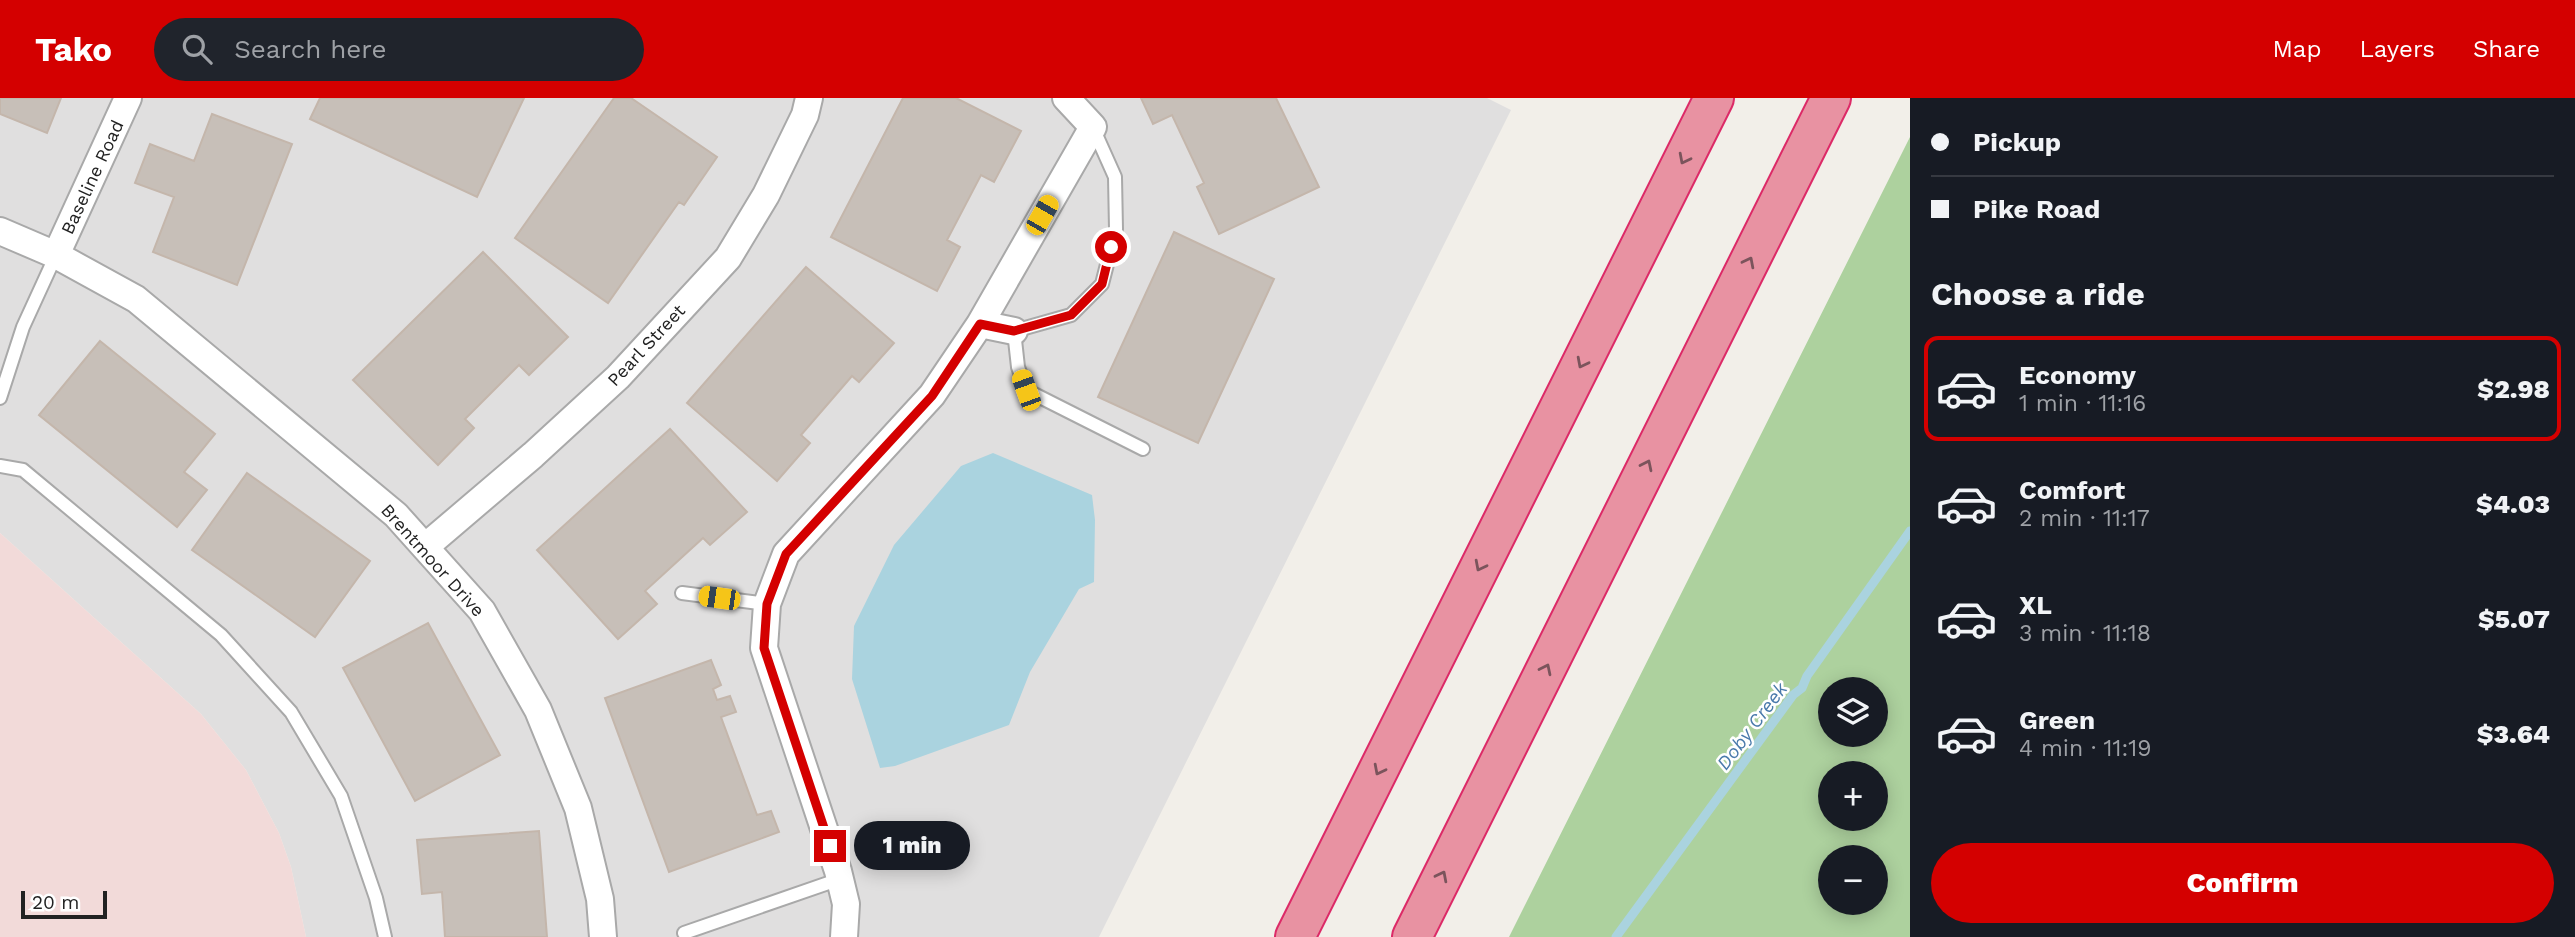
<!DOCTYPE html>
<meta charset="utf-8">
<style>
body{margin:0;font-family:"Work Sans",sans-serif;background:#20242c;color:#f1f3f6;height:100vh;display:flex;flex-direction:column;font-size:26px;white-space:nowrap}
*{box-sizing:border-box;margin:0}
p{font-size:23px;color:#9ea1a6}
.icon{flex:none;width:38px;height:38px;fill:none;stroke:currentColor;stroke-width:2;stroke-linecap:round;stroke-linejoin:round}
.map{position:relative;flex:1;overflow:hidden}
.panel{display:flex;flex-direction:column;background:#171b24;width:665px}
.panel>*{flex:none}
.top-card{display:grid;align-content:center;height:154px;padding:0 21px;background:#171b24}
.buttons{position:absolute;left:1818px;top:579px;display:grid;gap:14px}
.buttons a{display:grid;place-items:center;width:70px;height:70px;border-radius:50%;background:#171b24;box-shadow:0 4px 18px #0003;font-size:35px}
.scale{position:absolute;left:21px;bottom:18px;width:86px;box-sizing:border-box;padding-left:7px;border:4px solid #222;border-top:0;font-size:19px;line-height:24px;white-space:nowrap;color:#222;-webkit-text-stroke:5px #fff;paint-order:stroke}
.end{position:absolute;width:32px;height:32px;margin:-16px;border:9px solid #d40000;background:#fff;box-shadow:0 0 0 4px #fff}
.from{border-radius:50%}
.bubble{position:absolute;height:49px;border-radius:24px;background:#171b24;box-shadow:0 4px 18px #0003;font-size:23px;font-weight:800;line-height:49px;text-align:center}
.car{position:absolute;width:21px;height:42px;margin:-21px -10px;border-radius:9px;box-shadow:0 0 5px 2px #0007;background:linear-gradient(#f5c518 24%,#345 0 40%,#f5c518 0 76%,#345 0 86%,#f5c518 0)}
.top-card b{display:flex;align-items:center;gap:24px;height:66px;font-size:26px}
.top-card b+b{border-top:2px solid #363941}
.top-card i{width:18px;height:18px;background:#f1f3f6}
ul{padding:0;list-style:none}
li{display:flex;align-items:center;gap:21px;height:105px;margin:0 14px 10px;padding:0 7px;border:4px solid transparent;border-radius:14px}
li div{flex:1}
li b{display:block;font-size:26px}
li em{font-style:normal;font-weight:800}
li.current{border-color:#d40000}
li>.icon{width:63px;height:63px;stroke-width:1.5}
h2{padding:0 21px;font-size:32px;line-height:84px}
.action{display:flex;gap:14px;margin-top:auto;padding:14px 21px}
.action a{flex:1;height:80px;border-radius:42px;background:#d40000;color:#fff;font-size:28px;font-weight:800;line-height:80px;text-align:center}
header{display:flex;align-items:center;gap:42px;box-sizing:border-box;height:98px;padding:0 35px;background:#d40000;color:#fff}
header strong{font-size:33px}
nav{display:flex;gap:38px;margin-inline-start:auto;font-size:24px}
.search{width:490px;height:63px;background:#20242c;display:flex;align-items:center;gap:18px;box-sizing:border-box;padding:0 24px;border-radius:38px;color:#9ea1a6;font-size:26px}
main{display:flex;flex:1;min-height:0}
.map>svg:first-child{display:block}
.residential{fill:#e0dfdf}
.commercial{fill:#f2dad9}
.forest{fill:#add19e;fill-rule:evenodd}
.water{fill:#aad3df}
.lines{fill:none;stroke-linecap:round;stroke-linejoin:round}
.stream{stroke:#aad3df;stroke-width:9}
.building{fill:#c7bfb8;stroke:#c4b6ab;stroke-width:2}
.service-casing{stroke:#a9a9a9;stroke-width:16}
.minor-casing{stroke:#a9a9a9;stroke-width:30}
.motorway-casing{stroke:#dc2a67;stroke-width:42}
.service{stroke:#fff;stroke-width:12}
.minor{stroke:#fff;stroke-width:26}
.motorway{stroke:#e892a2;stroke-width:38}
.oneway{stroke:#7b545c}
.route{stroke:#d40000;stroke-width:9}
.labels{text-anchor:middle;dominant-baseline:central;stroke-width:5;stroke-linejoin:round;paint-order:stroke}
.street-label{font-size:18px;fill:#222;stroke:#fff}
.water-label{font-size:19px;font-style:italic;fill:#4a7aab;stroke:#fff}
</style>
<header>
<strong>Tako</strong>
<div class="search"><svg class="icon" aria-label="search" viewBox="0 0 24 24"><circle cx="10" cy="10" r="6"/><path d="M15 15l6 6"/></svg>Search here</div>
<nav><a>Map</a><a>Layers</a><a>Share</a></nav>
</header>
<main>
<div class="map">
<svg width="1910" height="839" viewBox="0 0 1910 839">
<rect width="100%" height="100%" fill="#f2efe9"/>
<path class="residential" d="M 0,0 L 1487,0 L 1511,12 L 1099,839 L 306,839 L 291,769 L 279,735 L 246,672 L 201,616 L 0,435 Z"/>
<path class="commercial" d="M 0,435 L 201,616 L 246,672 L 279,735 L 291,769 L 306,839 L 0,839 Z"/>
<path class="forest" d="M 1910,39 L 1910,839 L 1509,839 ZM 1830,592 L 1876,592 L 1876,637 L 1830,637 ZM 1830,676 L 1876,676 L 1876,721 L 1830,721 ZM 1830,760 L 1876,760 L 1876,805 L 1830,805 Z"/>
<path class="water" d="M 993,355 L 1092,397 L 1095,422 L 1094,484 L 1079,491 L 1030,574 L 1009,627 L 895,668 L 880,670 L 852,581 L 854,528 L 894,447 L 961,368 Z"/>
<g class="lines">
<path class="stream" d="M 1616,839 L 1793,597 L 1802,590 L 1807,578 L 1910,433"/>
</g>
<path class="building" d="M 0,0 L 61,0 L 47,35 L 0,16 Z
M 320,0 L 524,0 L 477,99 L 310,21 Z
M 614,0 L 631,0 L 717,59 L 684,107 L 679,104 L 608,205 L 515,140 Z
M 903,0 L 956,0 L 1021,33 L 994,84 L 981,77 L 947,142 L 960,149 L 937,193 L 831,139 Z
M 1141,0 L 1276,0 L 1319,89 L 1219,136 L 1197,89 L 1204,85 L 1172,17 L 1153,26 Z
M 212,16 L 292,46 L 237,187 L 153,154 L 174,99 L 135,85 L 150,46 L 194,63 Z
M 1174,134 L 1274,181 L 1198,345 L 1098,299 Z
M 483,154 L 568,239 L 529,277 L 519,267 L 465,321 L 474,330 L 438,367 L 353,282 Z
M 806,169 L 894,245 L 859,284 L 852,278 L 801,337 L 810,345 L 777,383 L 687,305 Z
M 100,243 L 215,336 L 184,374 L 207,392 L 177,429 L 39,317 Z
M 670,331 L 747,414 L 710,447 L 703,440 L 645,493 L 657,506 L 618,541 L 537,452 Z
M 247,375 L 370,463 L 315,539 L 192,452 Z
M 428,525 L 500,657 L 415,703 L 343,570 Z
M 711,562 L 721,587 L 713,591 L 717,602 L 730,598 L 736,614 L 721,619 L 757,717 L 771,713 L 779,734 L 669,774 L 605,600 Z
M 539,733 L 547,839 L 445,839 L 442,794 L 422,796 L 417,742 Z"/>
<g class="lines">
<defs>
<path id="service" d="M 1094,32 L 1115,79 L 1116,131 L 1102,186 L 1071,217 L 1014,233 L 1018,269 L 1026,292 L 1143,351
M 0,300 L 23,229 L 56,157
M 0,368 L 23,372 L 221,537 L 291,614 L 341,698 L 376,800 L 385,839
M 682,495 L 767,506
M 684,835 L 840,781"/>
<path id="minor" d="M 0,133 L 56,157 L 136,201 L 396,417 L 482,513 L 538,612 L 578,710 L 600,801 L 603,839
M 56,157 L 128,0
M 980,226 L 1014,233
M 425,449 L 533,357 L 618,279 L 728,160 L 766,97 L 805,17 L 809,0
M 844,839 L 846,806 L 838,773 L 764,550 L 767,506 L 786,456 L 932,297 L 980,226 L 1093,29 L 1066,0"/>
<path id="motorway" d="M 1295,839 L 1714,0
M 1412,839 L 1831,0"/>
</defs>
<use href="#service" class="service-casing"/>
<use href="#minor" class="minor-casing"/>
<use href="#motorway" class="motorway-casing"/>
<use href="#service" class="service"/>
<use href="#minor" class="minor"/>
<use href="#motorway" class="motorway"/>
</g>
<defs><path id="oneway-chevron" d="M-2-3.5L2.5 0L-2 3.5" fill="none" stroke-width="1.6" stroke-linecap="round" stroke-linejoin="round" transform="scale(1.75)"/></defs>
<g class="oneway">
<use href="#oneway-chevron" transform="translate(1684 61) rotate(117)"/>
<use href="#oneway-chevron" transform="translate(1749 164) rotate(-63)"/>
<use href="#oneway-chevron" transform="translate(1582 265) rotate(117)"/>
<use href="#oneway-chevron" transform="translate(1647 367) rotate(-64)"/>
<use href="#oneway-chevron" transform="translate(1480 468) rotate(117)"/>
<use href="#oneway-chevron" transform="translate(1546 571) rotate(-64)"/>
<use href="#oneway-chevron" transform="translate(1379 672) rotate(117)"/>
<use href="#oneway-chevron" transform="translate(1442 778) rotate(-63)"/>
</g>
<g class="lines">
<path class="route" d="M 830,748 L 764,550 L 767,506 L 786,456 L 932,298 L 980,226 L 1014,233 L 1071,217 L 1102,186 L 1111,149"/>
</g>
<g class="labels">
<g class="street-label">
<text transform="translate(92 79) rotate(-65)">Baseline Road</text>
<text transform="translate(646 247) rotate(-47)">Pearl Street</text>
<text transform="translate(433 462) rotate(48)">Brentmoor Drive</text>
</g>
<g class="water-label">
<text transform="translate(1752 628) rotate(-53)">Doby Creek</text>
</g>
</g>
</svg>
<div class="buttons">
<a><svg class="icon" aria-label="layers" viewBox="0 0 24 24"><path d="M12 4l9 5-9 5-9-5zM3 14l9 5 9-5"/></svg></a>
<a>+</a>
<a>−</a>
</div>
<div class="scale">20 m</div>
<i class="end from" style="left:1111px;top:149px"></i>
<i class="end" style="left:830px;top:748px"></i>
<div class="bubble" style="left:854px;top:723px;width:116px">1 min</div>
<i class="car" style="left:1042px;top:117px;rotate:30deg"></i>
<i class="car" style="left:1026px;top:292px;rotate:340deg"></i>
<i class="car" style="left:719px;top:500px;rotate:278deg"></i>
</div>
<section class="panel">
<div class="top-card">
<b><i class="from"></i>Pickup</b>
<b><i></i>Pike Road</b>
</div>
<h2>Choose a ride</h2>
<ul>
<li class="current"><svg class="icon" aria-label="car" viewBox="0 0 24 24"><path d="M5 17H2v-5l4-1 3-4h7l3 4 3 1v5h-3M9 17h6M6 11h13"/><circle cx="7" cy="17" r="2"/><circle cx="17" cy="17" r="2"/></svg><div><b>Economy</b><p>1 min · 11:16</p></div><em>$2.98</em></li>
<li><svg class="icon" aria-label="car" viewBox="0 0 24 24"><path d="M5 17H2v-5l4-1 3-4h7l3 4 3 1v5h-3M9 17h6M6 11h13"/><circle cx="7" cy="17" r="2"/><circle cx="17" cy="17" r="2"/></svg><div><b>Comfort</b><p>2 min · 11:17</p></div><em>$4.03</em></li>
<li><svg class="icon" aria-label="car" viewBox="0 0 24 24"><path d="M5 17H2v-5l4-1 3-4h7l3 4 3 1v5h-3M9 17h6M6 11h13"/><circle cx="7" cy="17" r="2"/><circle cx="17" cy="17" r="2"/></svg><div><b>XL</b><p>3 min · 11:18</p></div><em>$5.07</em></li>
<li><svg class="icon" aria-label="car" viewBox="0 0 24 24"><path d="M5 17H2v-5l4-1 3-4h7l3 4 3 1v5h-3M9 17h6M6 11h13"/><circle cx="7" cy="17" r="2"/><circle cx="17" cy="17" r="2"/></svg><div><b>Green</b><p>4 min · 11:19</p></div><em>$3.64</em></li>
</ul>
<div class="action"><a>Confirm</a></div>
</section>
</main>
